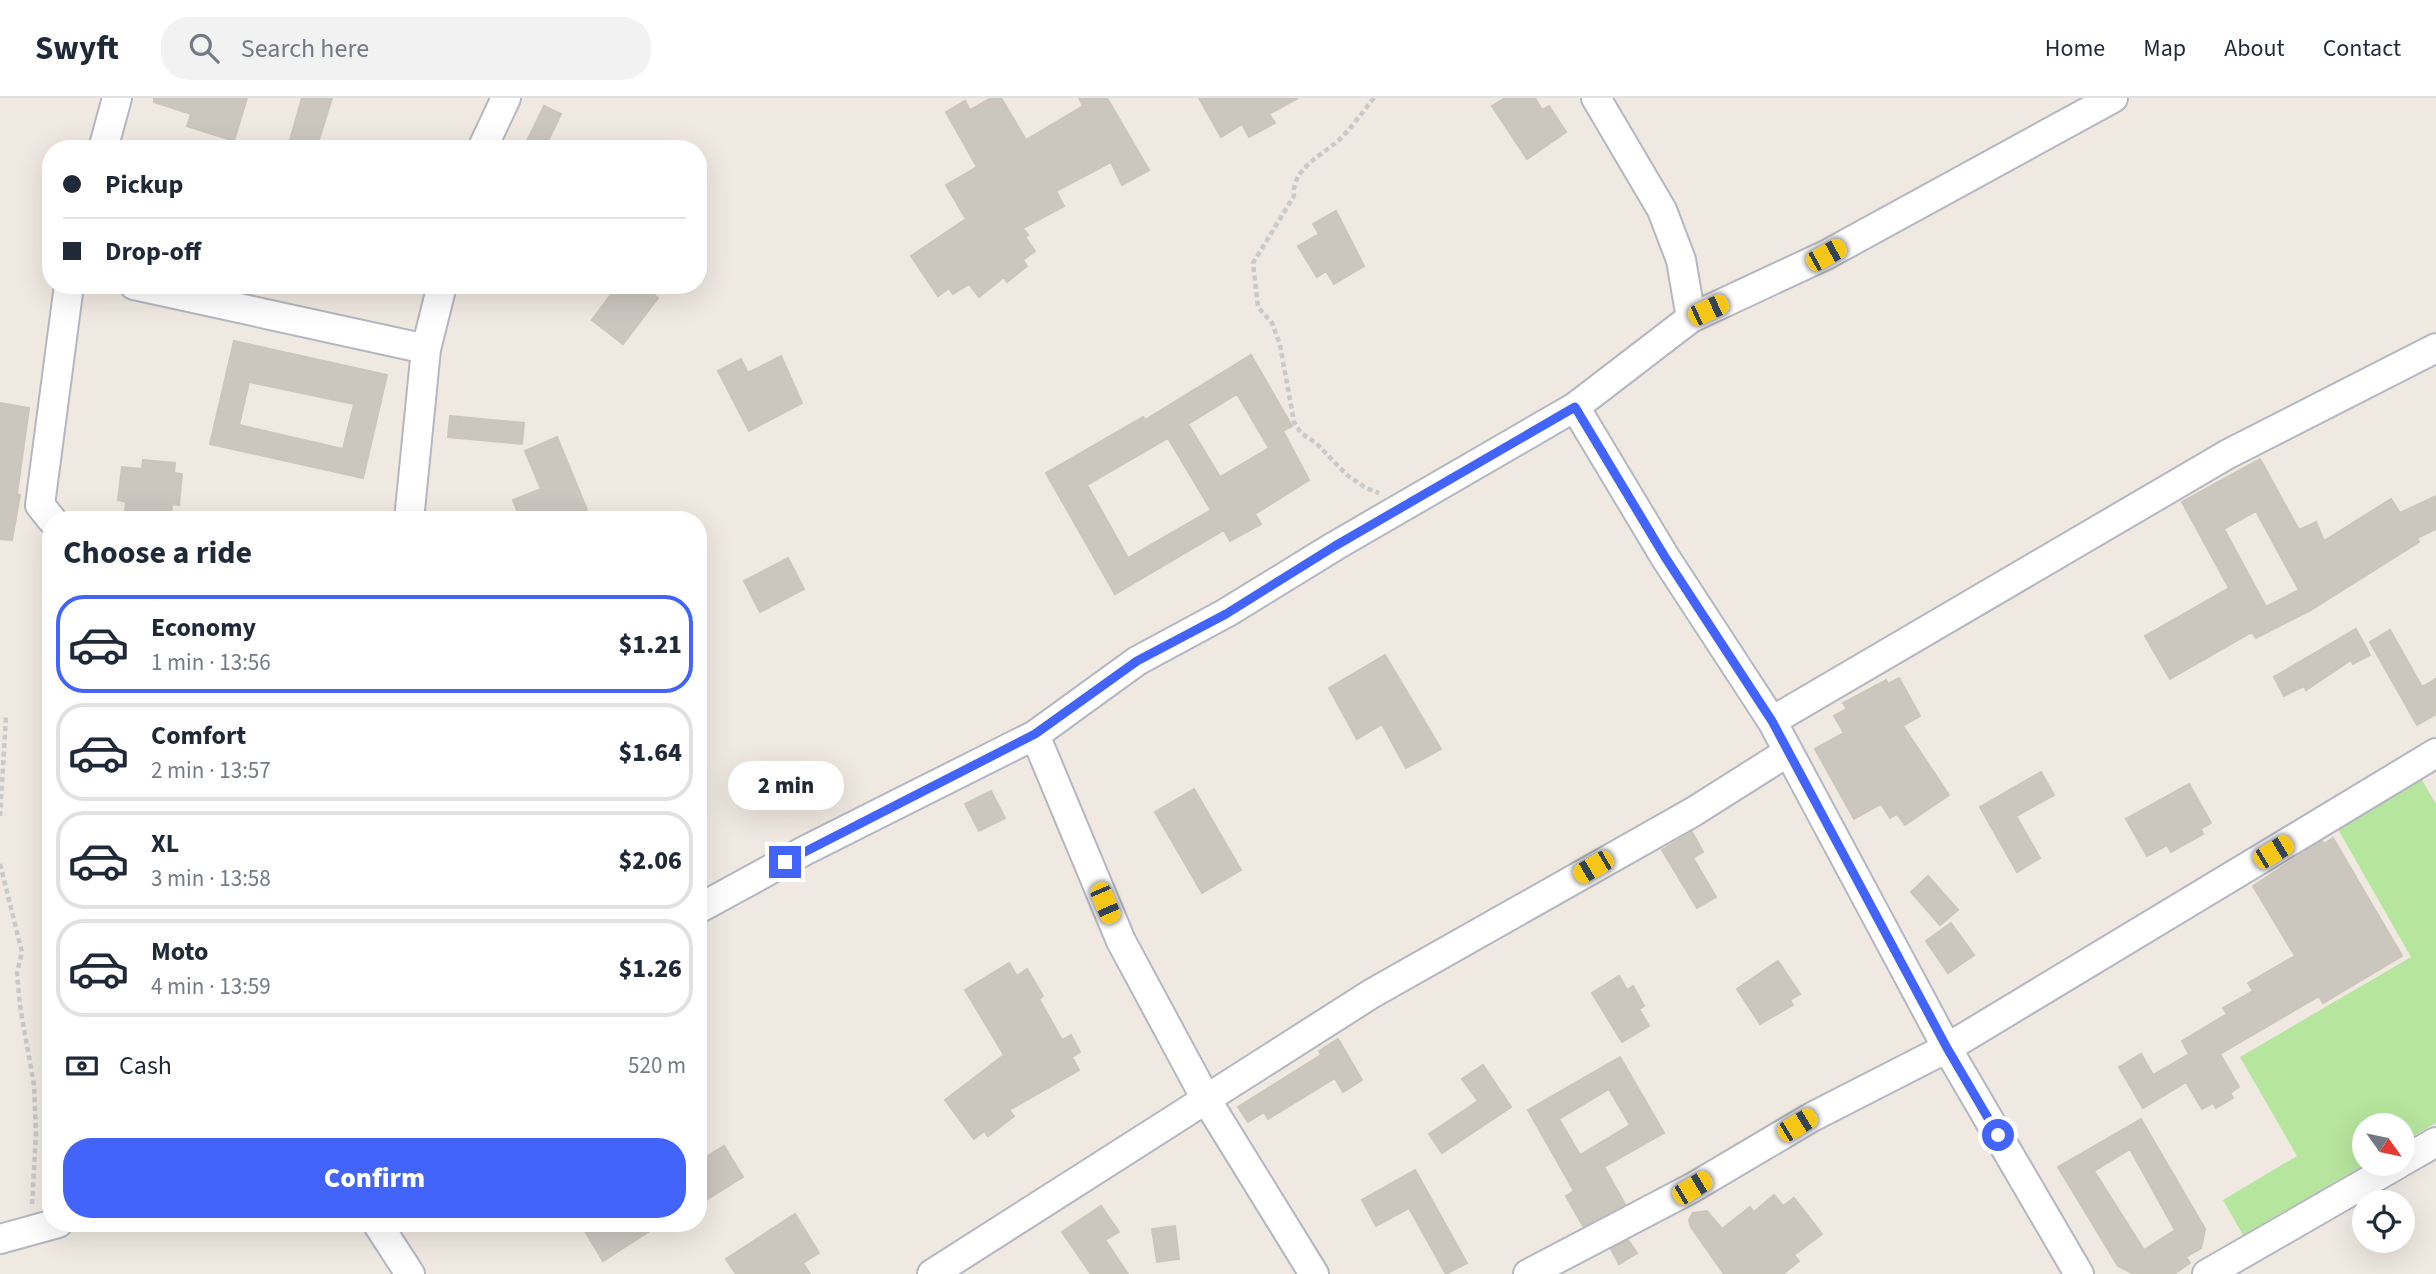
<!DOCTYPE html>
<meta charset="utf-8">
<style>
body{margin:0;font-family:"Source Sans 3",sans-serif;background:#f2f2f3;color:#1f2937;height:100vh;display:flex;flex-direction:column;font-size:26px;white-space:nowrap}
*{box-sizing:border-box;margin:0}
p{font-size:23px;color:#747a83}
.icon{flex:none;width:38px;height:38px;fill:none;stroke:currentColor;stroke-width:2;stroke-linecap:round;stroke-linejoin:round}
.map{position:relative;flex:1;overflow:hidden}
.drawer{position:absolute;left:42px;top:413px;width:665px;height:721px;display:flex;flex-direction:column;background:#fff;border-radius:28px;box-shadow:0 7px 28px #0002}
.drawer>*{flex:none}
.guide{position:absolute;left:42px;top:42px;width:665px;height:154px;border-radius:28px;box-shadow:0 7px 28px #0002;display:grid;align-content:center;height:154px;padding:0 21px;background:#fff}
.needle{width:46px;rotate:123deg}
.controls{position:absolute;left:2352px;top:1015px;display:grid;gap:14px}
.controls a{display:grid;place-items:center;width:63px;height:63px;border-radius:50%;background:#fff;box-shadow:0 7px 28px #0002;font-size:35px}
.end{position:absolute;width:32px;height:32px;margin:-16px;border:9px solid #4264fb;background:#fff;box-shadow:0 0 0 4px #fff}
.from{border-radius:50%}
.bubble{position:absolute;height:49px;border-radius:24px;background:#fff;box-shadow:0 7px 28px #0002;font-size:23px;font-weight:800;line-height:49px;text-align:center}
.car{position:absolute;width:21px;height:42px;margin:-21px -10px;border-radius:9px;box-shadow:0 0 5px 2px #0007;background:linear-gradient(#f5c518 24%,#345 0 40%,#f5c518 0 76%,#345 0 86%,#f5c518 0)}
.guide b{display:flex;align-items:center;gap:24px;height:66px;font-size:26px}
.guide b+b{border-top:2px solid #e0e1e3}
.guide i{width:18px;height:18px;background:#1f2937}
ul{padding:0;list-style:none}
li{display:flex;align-items:center;gap:21px;height:98px;margin:0 14px 10px;padding:0 7px;border:4px solid #e0e1e3;border-radius:28px}
li div{flex:1}
li b{display:block;font-size:26px}
li em{font-style:normal;font-weight:800}
li.active{border-color:#4264fb}
li>.icon{width:63px;height:63px;stroke-width:1.5}
h2{padding:0 21px;font-size:32px;line-height:84px}
.pay{display:flex;align-items:center;gap:18px;height:77px;padding:0 21px;font-size:26px}
.pay p{margin-inline-start:auto}
.button{display:flex;gap:14px;margin-top:auto;padding:14px 21px}
.button a{flex:1;height:80px;border-radius:28px;background:#4264fb;color:#fff;font-size:28px;font-weight:800;line-height:80px;text-align:center}
header{display:flex;align-items:center;gap:42px;box-sizing:border-box;height:98px;padding:0 35px;background:#fff;border-bottom:2px solid #e0e1e3}
header strong{font-size:33px}
nav{display:flex;gap:38px;margin-inline-start:auto;font-size:24px}
.search{width:490px;height:63px;background:#f2f2f3;display:flex;align-items:center;gap:18px;box-sizing:border-box;padding:0 24px;border-radius:28px;color:#747a83;font-size:26px}
.map>svg:first-child{display:block}
.green{fill:#b6e59e}
.building{fill:#cbc7bf;stroke:#cbc5ba;stroke-width:2;fill-rule:evenodd}
.lines{fill:none;stroke-linecap:round;stroke-linejoin:round}
.minor-casing{stroke:#b4b7c1;stroke-width:32}
.path{stroke:#c9c9c9;stroke-width:4.5;stroke-dasharray:5 3.5;stroke-linecap:butt}
.minor{stroke:#fff;stroke-width:28}
.route{stroke:#4264fb;stroke-width:9}
</style>
<header>
<strong>Swyft</strong>
<div class="search"><svg class="icon" aria-label="search" viewBox="0 0 24 24"><circle cx="10" cy="10" r="6"/><path d="M15 15l6 6"/></svg>Search here</div>
<nav><a>Home</a><a>Map</a><a>About</a><a>Contact</a></nav>
</header>
<div class="map">
<svg width="2436" height="1176" viewBox="0 0 2436 1176">
<rect width="100%" height="100%" fill="#efe9e1"/>
<path class="green" d="M 2419,677 L 2436,706 L 2436,1025 L 2403,1044 L 2403,1027 L 2364,1027 L 2366,1066 L 2243,1137 L 2223,1102 L 2297,1058 L 2240,959 L 2411,859 L 2335,726 Z"/>
<path class="building" d="M 154,0 L 247,0 L 234,43 L 187,28 L 191,16 L 154,4 Z
M 302,0 L 332,0 L 316,51 L 290,42 Z
M 991,0 L 1001,0 L 1026,42 L 1083,8 L 1079,0 L 1107,0 L 1149,72 L 1122,87 L 1111,64 L 1056,93 L 1064,108 L 1023,130 L 1028,137 L 1025,139 L 1035,153 L 1023,162 L 1027,168 L 1007,184 L 1004,179 L 979,199 L 969,186 L 953,196 L 949,190 L 938,198 L 911,158 L 966,121 L 946,87 L 977,69 L 946,14 L 965,3 L 970,12 Z
M 1199,0 L 1298,0 L 1269,16 L 1275,25 L 1249,39 L 1242,26 L 1221,39 Z
M 1505,0 L 1535,0 L 1542,12 L 1549,8 L 1566,34 L 1527,61 L 1492,8 Z
M 544,8 L 561,16 L 544,51 L 523,51 Z
M 1336,113 L 1364,168 L 1334,186 L 1326,173 L 1317,179 L 1298,148 L 1319,136 L 1313,126 Z
M 618,187 L 641,187 L 658,200 L 623,246 L 592,222 Z
M 234,243 L 387,277 L 363,380 L 210,346 ZM 249,284 L 354,306 L 343,351 L 239,327 Z
M 1251,257 L 1292,328 L 1283,333 L 1309,382 L 1255,416 L 1261,426 L 1230,443 L 1224,432 L 1115,496 L 1046,375 L 1143,319 L 1145,322 ZM 1237,296 L 1269,350 L 1220,379 L 1188,326 ZM 1168,340 L 1211,412 L 1128,460 L 1087,387 Z
M 781,258 L 802,305 L 749,333 L 718,273 L 741,261 L 748,275 Z
M 0,305 L 29,310 L 17,396 L 20,397 L 12,442 L 0,441 Z
M 450,318 L 524,325 L 522,346 L 448,339 Z
M 557,339 L 587,412 L 564,422 L 521,422 L 513,402 L 541,391 L 525,353 Z
M 2260,361 L 2299,432 L 2316,424 L 2324,443 L 2391,401 L 2400,415 L 2436,398 L 2436,431 L 2417,440 L 2419,444 L 2311,512 L 2256,540 L 2252,534 L 2170,581 L 2145,538 L 2229,490 L 2182,404 ZM 2256,413 L 2299,492 L 2266,509 L 2224,431 Z
M 143,362 L 175,365 L 174,375 L 182,376 L 179,407 L 172,406 L 171,422 L 124,422 L 126,404 L 118,402 L 122,369 L 142,371 Z
M 788,460 L 804,491 L 760,514 L 744,483 Z
M 2356,531 L 2370,557 L 2353,566 L 2351,562 L 2306,592 L 2304,588 L 2284,598 L 2274,579 Z
M 2390,532 L 2422,589 L 2436,581 L 2436,616 L 2417,627 L 2370,544 Z
M 1385,557 L 1441,651 L 1406,670 L 1382,626 L 1357,641 L 1329,590 Z
M 1899,580 L 1920,618 L 1903,628 L 1949,697 L 1905,727 L 1897,716 L 1890,720 L 1881,706 L 1854,721 L 1815,651 L 1844,635 L 1834,618 L 1847,611 L 1843,605 L 1886,582 L 1888,586 Z
M 2041,674 L 2054,697 L 2016,718 L 2040,760 L 2017,774 L 1980,709 Z
M 2189,686 L 2211,725 L 2201,731 L 2203,736 L 2171,754 L 2167,747 L 2147,758 L 2126,721 Z
M 1194,691 L 1241,772 L 1202,795 L 1155,714 Z
M 991,693 L 1005,720 L 979,733 L 965,706 Z
M 1692,734 L 1703,754 L 1693,760 L 1716,799 L 1697,810 L 1662,752 Z
M 2333,740 L 2402,858 L 2323,905 L 2319,898 L 2220,956 L 2239,989 L 2230,995 L 2233,1000 L 2216,1010 L 2213,1005 L 2202,1011 L 2186,984 L 2143,1010 L 2119,969 L 2141,956 L 2153,977 L 2189,956 L 2182,943 L 2227,916 L 2223,910 L 2253,893 L 2248,885 L 2295,858 L 2253,788 L 2322,743 L 2324,746 Z
M 1928,778 L 1958,812 L 1940,827 L 1911,794 Z
M 1951,825 L 1974,857 L 1948,875 L 1926,843 Z
M 1778,863 L 1800,896 L 1790,902 L 1793,907 L 1760,926 L 1737,891 Z
M 1009,865 L 1017,878 L 1027,871 L 1043,898 L 1039,901 L 1062,942 L 1071,937 L 1080,954 L 1072,959 L 1079,972 L 1009,1012 L 1014,1018 L 988,1038 L 984,1033 L 974,1041 L 945,1002 L 1004,957 L 965,892 Z
M 1619,878 L 1627,892 L 1633,888 L 1644,908 L 1639,911 L 1649,928 L 1622,944 L 1592,895 Z
M 1338,941 L 1362,982 L 1343,994 L 1335,980 L 1268,1021 L 1264,1014 L 1248,1024 L 1238,1009 L 1321,957 L 1319,953 Z
M 1620,959 L 1664,1035 L 1604,1069 L 1625,1106 L 1583,1128 L 1566,1098 L 1574,1093 L 1528,1012 ZM 1609,991 L 1630,1027 L 1580,1057 L 1559,1021 Z
M 1483,967 L 1511,1009 L 1442,1055 L 1429,1036 L 1478,1003 L 1462,981 Z
M 2141,1021 L 2205,1131 L 2201,1150 L 2186,1159 L 2190,1165 L 2174,1176 L 2134,1176 L 2118,1168 L 2058,1069 ZM 2130,1051 L 2175,1132 L 2144,1152 L 2094,1073 Z
M 724,1048 L 743,1079 L 698,1107 L 698,1064 Z
M 1415,1072 L 1467,1165 L 1446,1176 L 1409,1110 L 1376,1128 L 1362,1102 Z
M 1774,1097 L 1783,1108 L 1794,1100 L 1822,1136 L 1794,1157 L 1799,1163 L 1783,1176 L 1724,1176 L 1691,1129 L 1689,1122 L 1693,1115 L 1707,1113 L 1722,1131 L 1750,1109 L 1754,1114 Z
M 1101,1108 L 1119,1134 L 1105,1142 L 1128,1176 L 1091,1176 L 1062,1134 Z
M 795,1116 L 819,1155 L 803,1165 L 810,1176 L 736,1176 L 726,1161 Z
M 580,1125 L 662,1125 L 603,1163 Z
M 1175,1128 L 1179,1161 L 1157,1164 L 1152,1131 Z
M 1628,1142 L 1637,1155 L 1619,1166 L 1611,1151 Z"/>
<g class="lines">
<defs>
<path id="minor" d="M 1596,0 L 1662,112 L 1681,162 L 1691,220 L 1575,309 L 1665,459 L 1772,623 L 1947,950 L 2079,1176
M 103,51 L 117,0
M 482,51 L 506,0
M 134,187 L 426,251
M 1691,220 L 1826,157 L 2113,0
M 52,422 L 40,407 L 69,187
M 409,422 L 426,251 L 442,187
M 1772,623 L 2228,356 L 2436,250
M 698,811 L 806,752 L 1035,637
M 2403,1063 L 2436,1044
M 377,1125 L 410,1176
M 0,1141 L 58,1125
M 932,1176 L 1371,896 L 1693,714 L 1788,654
M 1314,1176 L 1206,1001 L 1121,843 L 1035,637 L 1137,563 L 1226,515 L 1335,448 L 1575,309
M 1528,1176 L 1692,1090 L 1812,1019 L 1947,950 L 2436,655
M 2207,1176 L 2398,1066"/>
</defs>
<use href="#minor" class="minor-casing"/>
<path class="path" d="M 1374,0 C 1363,13 1353,28 1342,39 C 1325,56 1291,70 1294,98 L 1253,165 L 1258,209 L 1272,225 L 1280,247 L 1294,324 L 1301,335 L 1316,345 L 1347,377 L 1366,390 L 1379,395
M 0,718 L 6,619
M 0,766 L 22,854 L 17,875 L 20,908 L 34,987 L 36,1036 L 32,1107"/>
<use href="#minor" class="minor"/>
</g>
<g class="lines">
<path class="route" d="M 785,764 L 1035,636 L 1137,563 L 1226,516 L 1335,448 L 1575,309 L 1665,459 L 1772,623 L 1947,950 L 1998,1037"/>
</g>
</svg>
<div class="controls">
<a><svg class="needle" viewBox="-14 -14 28 28"><path d="M0-13l5 13h-10z" fill="#e53935"/><path d="M0 13l5-13h-10z" fill="#747a83"/></svg></a>
<a><svg class="icon" aria-label="locate" viewBox="0 0 24 24"><circle cx="12" cy="12" r="6"/><path d="M12 2v4M12 18v4M2 12h4M18 12h4"/></svg></a>
</div>
<i class="end from" style="left:1998px;top:1037px"></i>
<i class="end" style="left:785px;top:764px"></i>
<div class="bubble" style="left:728px;top:663px;width:116px">2 min</div>
<i class="car" style="left:1826px;top:157px;rotate:61deg"></i>
<i class="car" style="left:1708px;top:212px;rotate:65deg"></i>
<i class="car" style="left:2273px;top:754px;rotate:59deg"></i>
<i class="car" style="left:1593px;top:769px;rotate:240deg"></i>
<i class="car" style="left:1105px;top:805px;rotate:157deg"></i>
<i class="car" style="left:1797px;top:1027px;rotate:59deg"></i>
<i class="car" style="left:1692px;top:1090px;rotate:59deg"></i>
<div class="guide">
<b><i class="from"></i>Pickup</b>
<b><i></i>Drop-off</b>
</div>
<section class="drawer">
<h2>Choose a ride</h2>
<ul>
<li class="active"><svg class="icon" aria-label="car" viewBox="0 0 24 24"><path d="M5 17H2v-5l4-1 3-4h7l3 4 3 1v5h-3M9 17h6M6 11h13"/><circle cx="7" cy="17" r="2"/><circle cx="17" cy="17" r="2"/></svg><div><b>Economy</b><p>1 min · 13:56</p></div><em>$1.21</em></li>
<li><svg class="icon" aria-label="car" viewBox="0 0 24 24"><path d="M5 17H2v-5l4-1 3-4h7l3 4 3 1v5h-3M9 17h6M6 11h13"/><circle cx="7" cy="17" r="2"/><circle cx="17" cy="17" r="2"/></svg><div><b>Comfort</b><p>2 min · 13:57</p></div><em>$1.64</em></li>
<li><svg class="icon" aria-label="car" viewBox="0 0 24 24"><path d="M5 17H2v-5l4-1 3-4h7l3 4 3 1v5h-3M9 17h6M6 11h13"/><circle cx="7" cy="17" r="2"/><circle cx="17" cy="17" r="2"/></svg><div><b>XL</b><p>3 min · 13:58</p></div><em>$2.06</em></li>
<li><svg class="icon" aria-label="car" viewBox="0 0 24 24"><path d="M5 17H2v-5l4-1 3-4h7l3 4 3 1v5h-3M9 17h6M6 11h13"/><circle cx="7" cy="17" r="2"/><circle cx="17" cy="17" r="2"/></svg><div><b>Moto</b><p>4 min · 13:59</p></div><em>$1.26</em></li>
</ul>
<div class="pay"><svg class="icon" aria-label="cash" viewBox="0 0 24 24"><path d="M3 7h18v10H3z"/><circle cx="12" cy="12" r="2"/></svg>Cash<p>520 m</p></div>
<div class="button"><a>Confirm</a></div>
</section>
</div>
